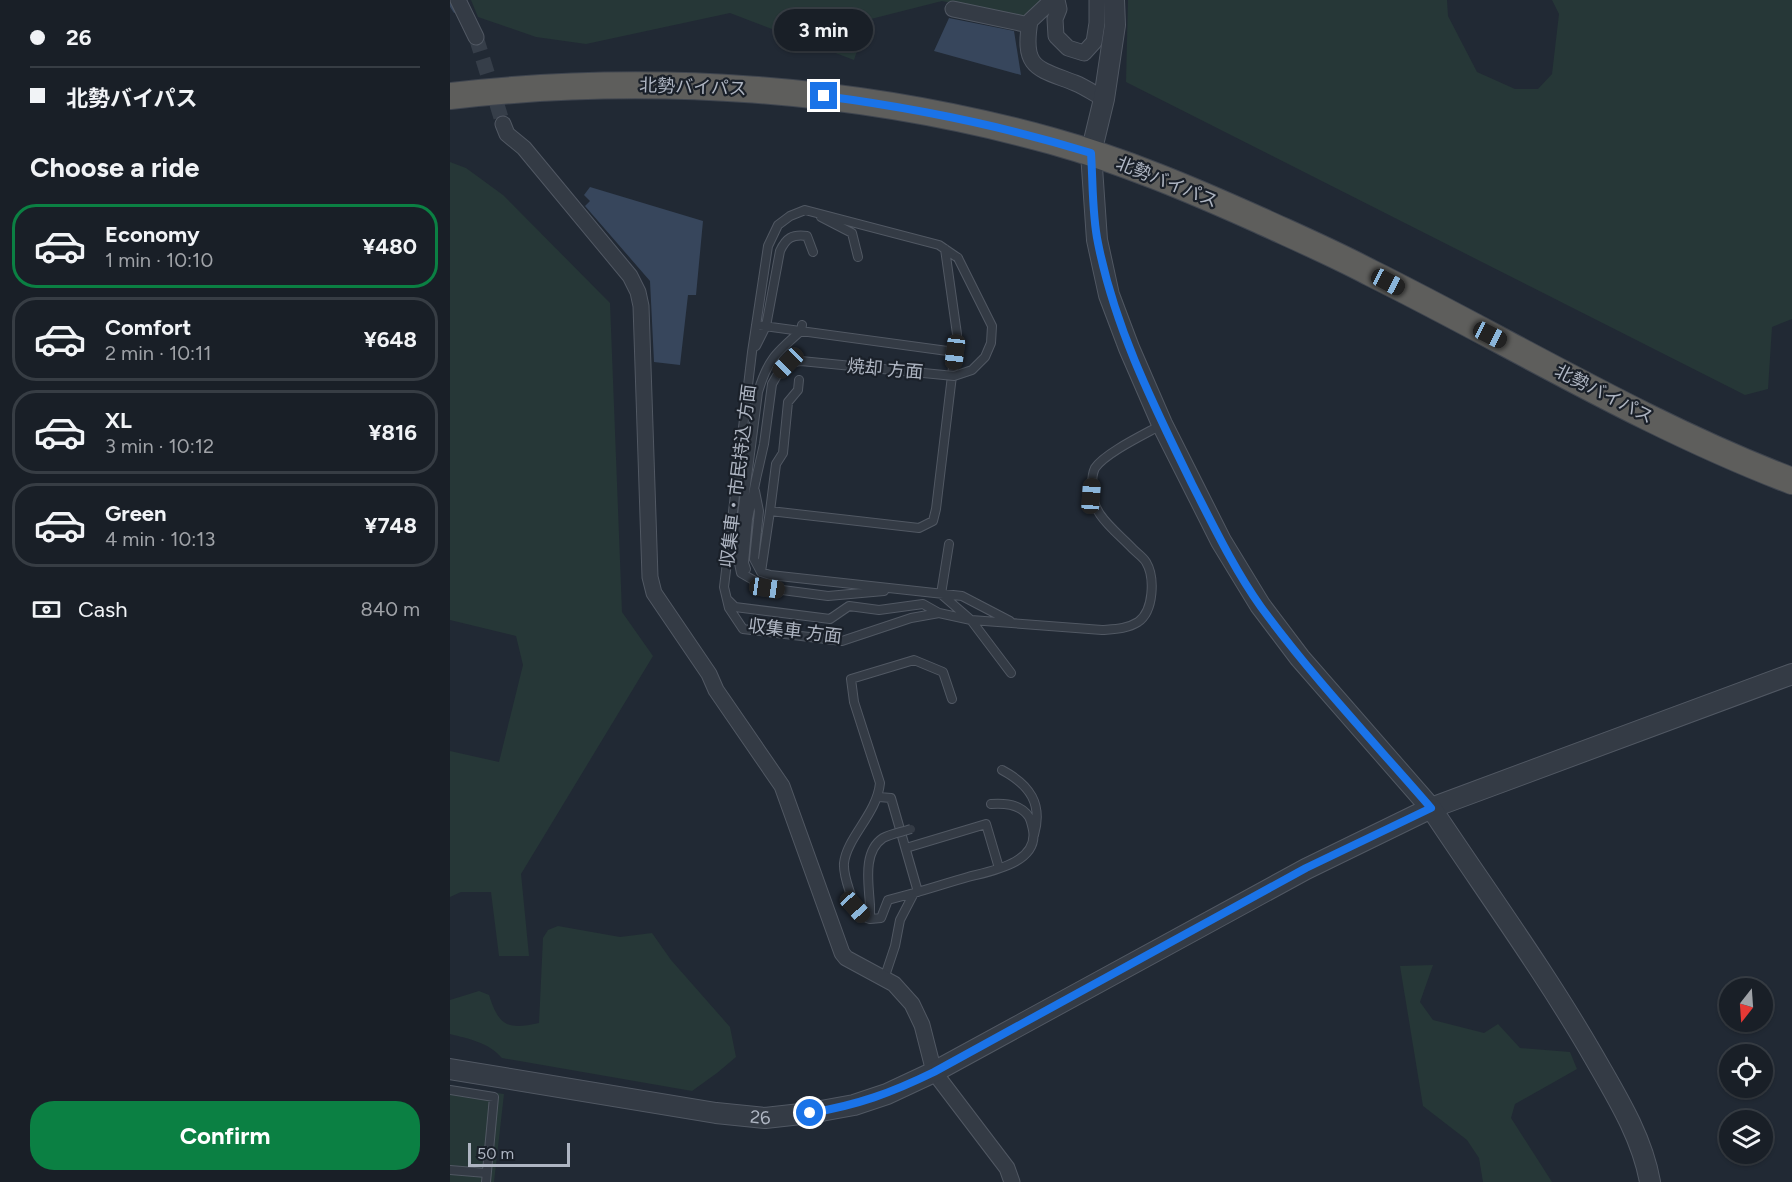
<!DOCTYPE html>
<meta charset="utf-8">
<style>
body{margin:0;font-family:Figtree,"Noto Sans JP",sans-serif;background:#262c33;color:#f1f3f6;height:100vh;display:flex;flex-direction:column;font-size:22px;white-space:nowrap}
*{box-sizing:border-box;margin:0}
p{font-size:20px;color:#9fa2a7}
.icon{flex:none;width:33px;height:33px;fill:none;stroke:currentColor;stroke-width:2;stroke-linecap:round;stroke-linejoin:round}
.map{position:relative;flex:1;overflow:hidden}
.side{display:flex;flex-direction:column;background:#191f27;width:450px}
.side>*{flex:none}
.guide{display:grid;align-content:center;height:132px;padding:0 30px;background:#191f27}
.needle{width:39px;rotate:197deg}
.fabs{position:absolute;left:1269px;top:978px;display:grid;gap:12px}
.fabs a{display:grid;place-items:center;width:54px;height:54px;border-radius:50%;background:#191f27;box-shadow:0 2px 4px #0004,0 0 0 2px #373d44;font-size:30px}
.scale{position:absolute;left:18px;bottom:15px;width:102px;box-sizing:border-box;padding-left:6px;border:3px solid #aeb5c2;border-top:0;font-size:16px;line-height:21px;white-space:nowrap;color:#aeb5c2;-webkit-text-stroke:4px #1a2029;paint-order:stroke}
.end{position:absolute;width:27px;height:27px;margin:-14px;border:8px solid #1a73e8;background:#fff;box-shadow:0 0 0 3px #fff}
.from{border-radius:50%}
.bubble{position:absolute;height:42px;border-radius:21px;background:#191f27;box-shadow:0 2px 4px #0004,0 0 0 2px #373d44;font-size:20px;font-weight:700;line-height:42px;text-align:center}
.car{position:absolute;width:18px;height:36px;margin:-18px -9px;border-radius:8px;box-shadow:0 0 4px 2px #0007;background:linear-gradient(#222 24%,#8ab4d8 0 40%,#222 0 76%,#8ab4d8 0 86%,#222 0)}
.guide b{display:flex;align-items:center;gap:21px;height:57px;font-size:22px}
.guide b+b{border-top:2px solid #373d44}
.guide i{width:15px;height:15px;background:#f1f3f6}
ul{padding:0;list-style:none}
li{display:flex;align-items:center;gap:18px;height:84px;margin:0 12px 9px;padding:0 18px;border:3px solid #373d44;border-radius:24px}
li div{flex:1}
li b{display:block;font-size:22px}
li em{font-style:normal;font-weight:700}
li.active{border-color:#0b8043}
li>.icon{width:54px;height:54px;stroke-width:1.5}
h2{padding:0 30px;font-size:27px;line-height:72px}
.pay{display:flex;align-items:center;gap:15px;height:66px;padding:0 30px;font-size:22px}
.pay p{margin-inline-start:auto}
.primary-button{display:flex;gap:12px;margin-top:auto;padding:12px 30px}
.primary-button a{flex:1;height:69px;border-radius:24px;background:#0b8043;color:#fff;font-size:24px;font-weight:700;line-height:69px;text-align:center}
main{display:flex;flex:1;min-height:0}
.map>svg:first-child{display:block}
.green{fill:#263737}
.water{fill:#37465c}
.lines{fill:none;stroke-linecap:round;stroke-linejoin:round}
.stream{stroke:#37465c;stroke-width:4}
.minor-tunnel{stroke:#363e49;stroke-width:15;stroke-dasharray:15 8;stroke-linecap:butt}
.service-casing{stroke:#515863;stroke-width:10}
.minor-casing{stroke:#515863;stroke-width:17}
.tertiary-casing{stroke:#515863;stroke-width:22}
.trunk-casing{stroke:#3f454f;stroke-width:28}
.service{stroke:#343b45;stroke-width:8}
.minor{stroke:#343b45;stroke-width:15}
.tertiary{stroke:#343b45;stroke-width:20}
.trunk{stroke:#5e5e5c;stroke-width:26}
.service-bridge-casing{stroke:#515863;stroke-width:10;stroke-linecap:butt}
.service-bridge{stroke:#343b45;stroke-width:8}
.route{stroke:#1a73e8;stroke-width:8}
.labels{text-anchor:middle;dominant-baseline:central;stroke-width:4.5;stroke-linejoin:round;paint-order:stroke}
.street-label{font-size:18px;fill:#aeb5c2;stroke:#1a2029}
</style>
<main>
<section class="side">
<div class="guide">
<b><i class="from"></i>26</b>
<b><i></i>北勢バイパス</b>
</div>
<h2>Choose a ride</h2>
<ul>
<li class="active"><svg class="icon" aria-label="car" viewBox="0 0 24 24"><path d="M5 17H2v-5l4-1 3-4h7l3 4 3 1v5h-3M9 17h6M6 11h13"/><circle cx="7" cy="17" r="2"/><circle cx="17" cy="17" r="2"/></svg><div><b>Economy</b><p>1 min · 10:10</p></div><em>¥480</em></li>
<li><svg class="icon" aria-label="car" viewBox="0 0 24 24"><path d="M5 17H2v-5l4-1 3-4h7l3 4 3 1v5h-3M9 17h6M6 11h13"/><circle cx="7" cy="17" r="2"/><circle cx="17" cy="17" r="2"/></svg><div><b>Comfort</b><p>2 min · 10:11</p></div><em>¥648</em></li>
<li><svg class="icon" aria-label="car" viewBox="0 0 24 24"><path d="M5 17H2v-5l4-1 3-4h7l3 4 3 1v5h-3M9 17h6M6 11h13"/><circle cx="7" cy="17" r="2"/><circle cx="17" cy="17" r="2"/></svg><div><b>XL</b><p>3 min · 10:12</p></div><em>¥816</em></li>
<li><svg class="icon" aria-label="car" viewBox="0 0 24 24"><path d="M5 17H2v-5l4-1 3-4h7l3 4 3 1v5h-3M9 17h6M6 11h13"/><circle cx="7" cy="17" r="2"/><circle cx="17" cy="17" r="2"/></svg><div><b>Green</b><p>4 min · 10:13</p></div><em>¥748</em></li>
</ul>
<div class="pay"><svg class="icon" aria-label="cash" viewBox="0 0 24 24"><path d="M3 7h18v10H3z"/><circle cx="12" cy="12" r="2"/></svg>Cash<p>840 m</p></div>
<div class="primary-button"><a>Confirm</a></div>
</section>
<div class="map">
<svg width="1342" height="1182" viewBox="0 0 1342 1182">
<rect width="100%" height="100%" fill="#212934"/>
<path class="green" d="M 21,0 L 590,0 L 591,4 L 574,19 L 492,1 L 417,20 L 404,60 L 280,13 L 136,44 L 86,37 L 28,17 Z
M 678,0 L 997,0 L 998,16 L 1027,72 L 1065,89 L 1088,89 L 1102,74 L 1109,14 L 1102,0 L 1342,0 L 1342,319 L 1322,327 L 1318,389 L 1295,395 L 676,82 Z
M 0,162 L 16,168 L 53,195 L 160,303 L 172,612 L 203,656 L 71,874 L 79,956 L 49,956 L 41,892 L 11,892 L 0,897 L 0,751 L 49,762 L 73,665 L 66,636 L 0,620 Z
M 108,926 L 170,937 L 202,933 L 221,960 L 280,1027 L 286,1057 L 267,1073 L 242,1091 L 52,1058 C 38,1042 19,1039 0,1034 L 0,1000 L 29,991 L 39,995 C 49,1026 57,1030 89,1023 L 93,938 L 98,930 Z
M 983,965 L 970,1002 L 983,1020 L 1034,1033 L 1048,1024 L 1070,1048 L 1120,1052 L 1127,1069 L 1065,1104 L 1061,1118 L 1102,1182 L 1033,1182 L 1029,1158 L 1017,1140 L 973,1106 L 950,966 Z
M 0,1087 L 54,1094 L 44,1182 L 0,1182 Z"/>
<path class="water" d="M 499,18 L 564,31 L 571,75 L 484,51 Z
M 140,187 L 253,221 L 246,295 L 238,295 L 230,365 L 204,362 L 200,281 L 135,206 L 140,201 L 134,195 Z"/>
<g class="lines">
<path class="stream" d="M 0,3 L 5,11"/>
<path class="minor-tunnel" d="M 26,37 L 53,124"/>
<defs>
<path id="service" d="M 371,217 L 402,233 L 408,257
M 495,249 L 507,334 L 486,509 L 483,521 L 469,528 L 320,511 L 311,572 L 320,575 L 512,596 L 560,621
M 508,258 L 489,245 L 355,210 L 340,216 L 328,225 L 318,246 L 302,352 L 274,587 L 279,608 L 293,629 L 392,641 L 461,618 L 489,613 L 521,620 L 652,630 C 664,629 677,629 688,622 C 704,611 705,577 696,562 C 693,557 687,553 683,549 C 665,530 640,514 642,486 C 642,481 643,472 645,468 C 655,453 695,434 711,425
M 306,325 L 505,352
M 352,325 L 351,331 C 326,353 318,359 308,392 L 287,554 L 291,573 L 317,588 L 378,596 L 434,591
M 306,346 L 316,326 L 330,251 C 336,238 342,234 357,236 L 363,252
M 305,491 L 309,511 L 304,559 L 311,572
M 320,511 L 326,464 L 333,453 L 338,402 L 348,390 L 349,380
M 499,544 L 491,594 L 521,620 L 561,673
M 296,569 L 294,563 L 298,519 L 306,479
M 278,600 L 285,607 L 380,619 L 399,606 L 429,610 L 473,604 L 489,613
M 552,770 C 580,785 593,804 584,835
M 429,797 L 441,798 L 468,892
M 456,848 L 536,824 L 549,868
M 420,906 L 420,919 L 431,918 L 438,900 L 464,893
M 420,919 C 410,917 405,908 402,899 C 399,888 393,875 394,863 C 397,837 427,814 430,783 L 404,702 L 401,679 L 464,660 L 493,672 L 502,699
M 434,979 L 445,946 L 450,920 L 464,893 C 482,888 500,882 518,877 C 541,871 589,863 583,830 C 582,826 581,820 579,817 C 571,804 554,803 541,804
M 0,1090 L 44,1097 L 36,1182
M 0,1170 L 36,1173"/>
<path id="minor" d="M 8,0 L 26,37
M 647,0 L 647,23 L 644,42 L 634,53 L 618,48 L 606,36 L 605,19 L 609,9 L 607,0 L 598,4 L 580,21 C 572,69 587,68 625,83 C 635,87 645,94 654,99
M 503,9 L 579,25
M 53,124 L 57,134 L 74,148 L 180,276 L 188,292 L 191,306 L 200,577 L 204,593 L 259,674 L 266,690 L 332,786 L 392,953 L 396,958 L 444,984 L 462,1004 L 472,1025 L 484,1072 L 557,1168 L 562,1182"/>
<g id="tertiary">
<path d="M 664,0 L 665,25 L 654,99 L 641,153 L 647,240 L 659,295 L 679,348 L 712,424 L 771,541 L 810,605 L 850,658 L 981,808 L 1342,674"/>
<path id="s1" d="M 0,1069 L 266,1113 L 315,1118 L 360,1113 L 404,1105 L 437,1094 L 484,1072 L 856,869 L 981,808 C 1036,891 1095,972 1144,1057 C 1167,1097 1192,1137 1200,1182"/>
</g>
<path id="trunk" d="M 0,96 C 201,73 407,87 602,141 C 674,161 742,190 809,220 C 846,237 883,253 919,272 C 1060,342 1195,425 1342,481"/>
</defs>
<use href="#service" class="service-casing"/>
<use href="#minor" class="minor-casing"/>
<use href="#tertiary" class="tertiary-casing"/>
<use href="#trunk" class="trunk-casing"/>
<use href="#service" class="service"/>
<use href="#minor" class="minor"/>
<use href="#tertiary" class="tertiary"/>
<use href="#trunk" class="trunk"/>
<defs>
<path id="service-bridge" d="M 306,479 L 314,444 L 322,384 L 329,372 L 338,363 L 351,361 L 504,376 L 522,370 L 535,357 L 541,343 L 542,326 L 508,258
M 420,906 C 419,885 412,852 433,838 C 441,834 452,832 461,829"/>
</defs>
<use href="#service-bridge" class="service-bridge-casing"/>
<use href="#service-bridge" class="service-bridge"/>
</g>
<g class="lines">
<path class="route" d="M 360,1113 C 408,1105 441,1093 484,1072 L 856,868 L 981,808 C 924,742 863,678 811,607 C 784,569 763,525 742,484 C 704,406 665,329 648,243 C 642,215 643,182 641,153 C 554,126 465,108 374,96"/>
</g>
<g class="labels">
<g class="street-label">
<text transform="translate(243 87) rotate(2)">北勢バイパス</text>
<text transform="translate(717 182) rotate(22)">北勢バイパス</text>
<text transform="translate(435 369) rotate(5)">焼却 方面</text>
<text transform="translate(1154 394) rotate(27)">北勢バイパス</text>
<text transform="translate(288 476) rotate(-83)">収集車・市民持込 方面</text>
<text transform="translate(345 631) rotate(7)">収集車 方面</text>
<text stroke="none"><textPath href="#s1" startOffset="314">26</textPath></text>
</g>
</g>
</svg>
<div class="fabs">
<a><svg class="needle" viewBox="-14 -14 28 28"><path d="M0-13l5 13h-10z" fill="#e53935"/><path d="M0 13l5-13h-10z" fill="#9fa2a7"/></svg></a>
<a><svg class="icon" aria-label="locate" viewBox="0 0 24 24"><circle cx="12" cy="12" r="6"/><path d="M12 2v4M12 18v4M2 12h4M18 12h4"/></svg></a>
<a><svg class="icon" aria-label="layers" viewBox="0 0 24 24"><path d="M12 4l9 5-9 5-9-5zM3 14l9 5 9-5"/></svg></a>
</div>
<div class="scale">50 m</div>
<i class="end from" style="left:360px;top:1113px"></i>
<i class="end" style="left:374px;top:96px"></i>
<div class="bubble" style="left:324px;top:9px;width:99px">3 min</div>
<i class="car" style="left:938px;top:282px;rotate:118deg"></i>
<i class="car" style="left:1040px;top:335px;rotate:117deg"></i>
<i class="car" style="left:505px;top:352px;rotate:187deg"></i>
<i class="car" style="left:338px;top:363px;rotate:225deg"></i>
<i class="car" style="left:641px;top:496px;rotate:4deg"></i>
<i class="car" style="left:317px;top:588px;rotate:98deg"></i>
<i class="car" style="left:405px;top:907px;rotate:138deg"></i>
</div>
</main>
